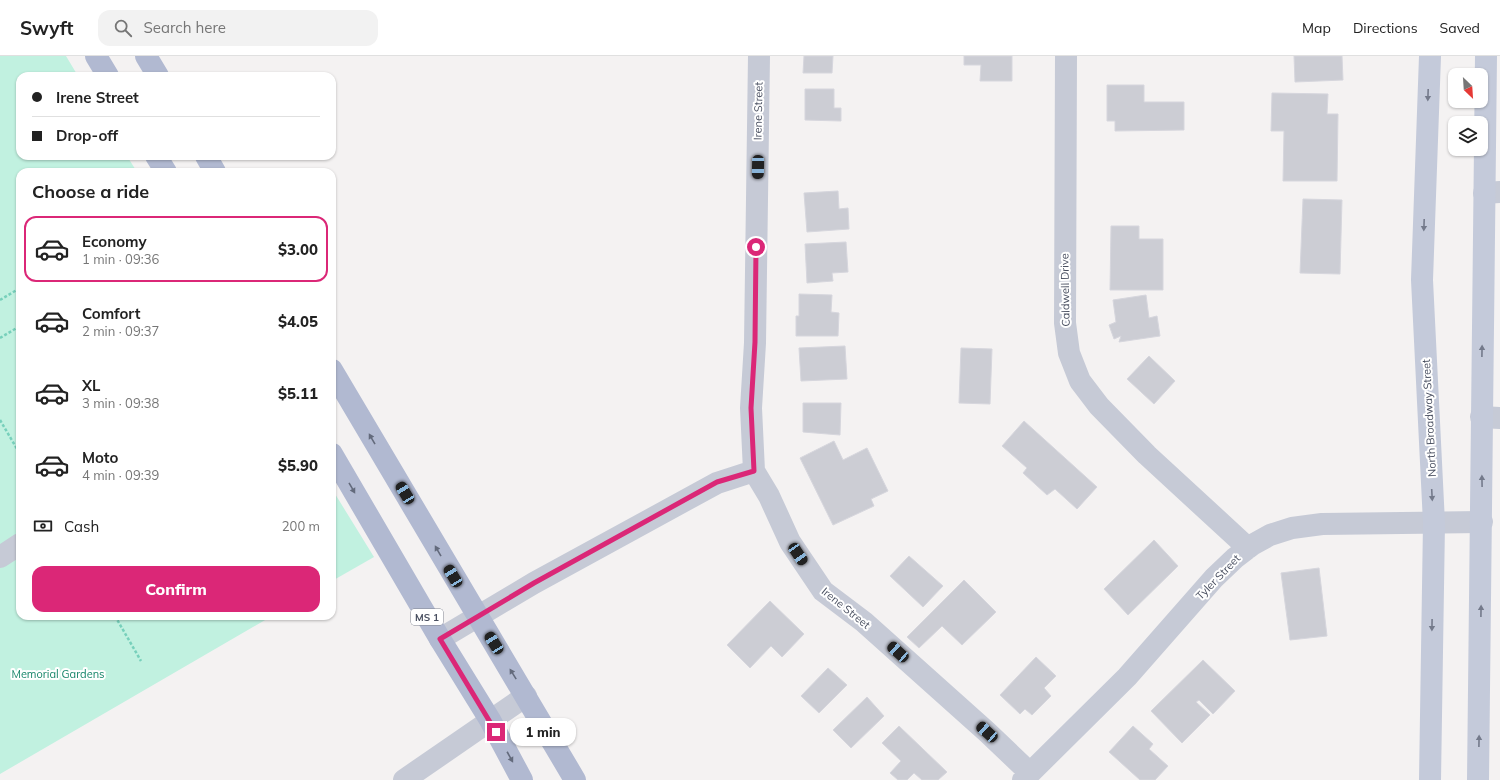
<!DOCTYPE html>
<meta charset="utf-8">
<style>
body{margin:0;font-family:Mulish,sans-serif;background:#f2f2f2;color:#222;height:100vh;display:flex;flex-direction:column;font-size:15px;white-space:nowrap}
*{box-sizing:border-box;margin:0}
p{font-size:13px;color:#767676}
.icon{flex:none;width:22px;height:22px;fill:none;stroke:currentColor;stroke-width:2;stroke-linecap:round;stroke-linejoin:round}
.map{position:relative;flex:1;overflow:hidden}
.drawer{position:absolute;left:16px;top:112px;width:320px;height:452px;display:flex;flex-direction:column;background:#fff;border-radius:12px;box-shadow:0 1px 3px #0004}
.drawer>*{flex:none}
.hud{position:absolute;left:16px;top:16px;width:320px;height:88px;border-radius:12px;box-shadow:0 1px 3px #0004;display:grid;align-content:center;height:88px;padding:0 16px;background:#fff}
.needle{width:26px;rotate:155deg}
.fabs{position:absolute;left:1448px;top:12px;display:grid;gap:8px}
.fabs a{display:grid;place-items:center;width:40px;height:40px;border-radius:8px;background:#fff;box-shadow:0 1px 3px #0004;font-size:20px}
.end{position:absolute;width:18px;height:18px;margin:-9px;border:5px solid #db2777;background:#fff;box-shadow:0 0 0 2px #fff}
.from{border-radius:50%}
.bubble{position:absolute;height:28px;border-radius:12px;background:#fff;box-shadow:0 1px 3px #0004;font-size:13px;font-weight:800;line-height:28px;text-align:center}
.car{position:absolute;width:12px;height:24px;margin:-12px -6px;border-radius:5px;box-shadow:0 0 3px 1px #0007;background:linear-gradient(#222 24%,#8ab4d8 0 40%,#222 0 76%,#8ab4d8 0 86%,#222 0)}
.hud b{display:flex;align-items:center;gap:14px;height:38px;font-size:15px}
.hud b+b{border-top:1px solid #e0e0e0}
.hud i{width:10px;height:10px;background:#222}
ul{padding:0;list-style:none}
li{display:flex;align-items:center;gap:12px;height:66px;margin:0 8px 6px;padding:0 8px;border:2px solid transparent;border-radius:12px}
li div{flex:1}
li b{display:block;font-size:15px}
li em{font-style:normal;font-weight:800}
li.current{border-color:#db2777}
li>.icon{width:36px;height:36px;stroke-width:1.5}
h2{padding:0 16px;font-size:18px;line-height:48px}
.pay{display:flex;align-items:center;gap:10px;height:44px;padding:0 16px;font-size:15px}
.pay p{margin-inline-start:auto}
.button{display:flex;gap:8px;margin-top:auto;padding:8px 16px}
.button a{flex:1;height:46px;border-radius:12px;background:#db2777;color:#fff;font-size:16px;font-weight:800;line-height:46px;text-align:center}
header{display:flex;align-items:center;gap:24px;box-sizing:border-box;height:56px;padding:0 20px;background:#fff;border-bottom:1px solid #e0e0e0}
header strong{font-size:19px}
nav{display:flex;gap:22px;margin-inline-start:auto;font-size:14px}
.search{width:280px;height:36px;background:#f2f2f2;display:flex;align-items:center;gap:10px;box-sizing:border-box;padding:0 14px;border-radius:12px;color:#767676;font-size:15px}
.map>svg:first-child{display:block}
.green{fill:#c1f1e0}
.building{fill:#cccdd4;stroke:#d6d6dd}
.lines{fill:none;stroke-linecap:round;stroke-linejoin:round}
.path{stroke:#77d0bb;stroke-width:2.5;stroke-dasharray:3 2;stroke-linecap:butt}
.minor{stroke:#c6cad6;stroke-width:22}
.secondary{stroke:#c4cada;stroke-width:22}
.primary{stroke:#b1b9d1;stroke-width:22}
.oneway{fill:#747a8b}
.oneway2{fill:#636a7c}
.route{stroke:#db2777;stroke-width:5}
.labels{text-anchor:middle;dominant-baseline:central;stroke-width:4;stroke-linejoin:round;paint-order:stroke}
.shield{fill:#fff;stroke:#808490;stroke-width:1}
.shield-label{font-size:10px;font-weight:bold;fill:#494f60}
.street-label{font-size:11px;fill:#494f60;stroke:#fff}
.park-label{font-size:11px;fill:#158569;stroke:#fff}
</style>
<header>
<strong>Swyft</strong>
<div class="search"><svg class="icon" aria-label="search" viewBox="0 0 24 24"><circle cx="10" cy="10" r="6"/><path d="M15 15l6 6"/></svg>Search here</div>
<nav><a>Map</a><a>Directions</a><a>Saved</a></nav>
</header>
<div class="map">
<svg width="1500" height="724" viewBox="0 0 1500 724">
<rect width="100%" height="100%" fill="#f4f2f2"/>
<path class="green" d="M 0,0 L 66,0 L 78,20 L 20,20 L 20,100 L 127,100 L 137,116 L 20,116 L 20,560 L 272,560 L 0,718 Z
M 332,433 L 374,501 L 332,525 Z"/>
<path class="building" d="M 804,0 L 833,0 L 832,17 L 803,17 Z
M 964,0 L 1012,0 L 1012,25 L 980,25 L 981,9 L 964,9 Z
M 1294,0 L 1342,0 L 1343,24 L 1295,26 Z
M 1107,29 L 1144,29 L 1144,46 L 1184,46 L 1184,74 L 1115,75 L 1115,65 L 1107,65 Z
M 805,33 L 834,33 L 834,52 L 841,52 L 841,65 L 805,64 Z
M 1272,37 L 1328,38 L 1327,58 L 1338,58 L 1337,125 L 1283,125 L 1284,75 L 1271,75 Z
M 838,135 L 839,153 L 848,152 L 849,173 L 807,176 L 804,137 Z
M 1303,143 L 1342,144 L 1340,218 L 1300,217 Z
M 1111,170 L 1139,170 L 1139,183 L 1163,183 L 1163,234 L 1110,234 Z
M 846,186 L 848,216 L 832,217 L 833,225 L 807,227 L 805,188 Z
M 799,238 L 832,239 L 831,256 L 839,257 L 838,280 L 796,280 L 796,260 L 799,260 Z
M 1146,239 L 1149,262 L 1157,260 L 1160,280 L 1119,286 L 1121,280 L 1114,283 L 1109,269 L 1116,266 L 1113,244 Z
M 845,290 L 847,323 L 801,325 L 799,292 Z
M 961,292 L 992,293 L 990,348 L 959,347 Z
M 1149,300 L 1175,325 L 1154,348 L 1127,323 Z
M 803,347 L 841,347 L 840,379 L 803,376 Z
M 1024,365 L 1097,431 L 1077,453 L 1055,433 L 1047,439 L 1023,417 L 1027,412 L 1002,390 Z
M 834,385 L 843,404 L 867,392 L 888,435 L 871,443 L 874,450 L 833,469 L 800,402 Z
M 1154,484 L 1178,510 L 1128,559 L 1104,533 Z
M 909,500 L 943,530 L 923,551 L 890,520 Z
M 1319,512 L 1327,580 L 1290,584 L 1281,517 Z
M 964,524 L 996,556 L 962,589 L 942,570 L 919,592 L 907,581 Z
M 770,545 L 804,578 L 782,601 L 771,590 L 750,612 L 727,589 Z
M 1036,601 L 1056,620 L 1044,632 L 1051,640 L 1032,659 L 1025,653 L 1020,658 L 1000,639 Z
M 1203,604 L 1235,635 L 1213,658 L 1199,644 L 1196,646 L 1210,659 L 1182,687 L 1151,655 Z
M 828,612 L 847,629 L 819,657 L 801,640 Z
M 867,641 L 884,660 L 851,692 L 833,674 Z
M 899,670 L 947,716 L 938,724 L 922,724 L 914,717 L 907,724 L 898,724 L 890,717 L 901,705 L 882,687 Z
M 1133,670 L 1153,688 L 1149,693 L 1168,710 L 1155,724 L 1140,724 L 1109,696 Z"/>
<g class="lines">
<path class="path" d="M 0,244 L 20,232
M 0,282 L 20,270
M 0,364 L 20,398
M 115,560 L 141,605"/>
<path class="minor" d="M 759,0 L 755,287 L 751,352 L 754,415 L 769,440 L 790,486 L 823,535 L 864,566 L 987,676 L 1030,717
M 1066,0 L 1065,267 L 1069,297 L 1080,325 L 1099,350 L 1147,399 L 1248,492
M 1484,137 L 1500,136
M 1481,361 L 1500,362
M 0,501 L 20,488
M 440,583 L 534,527 L 717,427 L 754,415
M 404,724 L 526,640
M 1023,724 L 1127,621 L 1214,522 L 1235,502 L 1252,489 L 1270,479 L 1292,472 L 1322,468 L 1482,466"/>
<path class="secondary" d="M 1430,0 L 1422,224 L 1434,467 L 1430,724
M 1478,724 C 1482,483 1482,241 1486,0"/>
<path class="primary" d="M 96,0 L 108,20
M 146,0 L 158,20
M 156,100 L 166,116
M 206,100 L 215,116
M 332,314 L 575,724
M 332,398 L 440,583 L 490,664 L 522,724"/>
</g>
<defs><path id="oneway-solid" d="M-6-.8H1V-3.2L6.5 0L1 3.2V.8H-6Z"/></defs>
<g class="oneway">
<use href="#oneway-solid" transform="translate(1428 39) rotate(92)"/>
<use href="#oneway-solid" transform="translate(1424 169) rotate(92)"/>
<use href="#oneway-solid" transform="translate(1482 295) rotate(-89)"/>
<use href="#oneway-solid" transform="translate(1482 425) rotate(-91)"/>
<use href="#oneway-solid" transform="translate(1432 439) rotate(87)"/>
<use href="#oneway-solid" transform="translate(1481 555) rotate(-89)"/>
<use href="#oneway-solid" transform="translate(1432 569) rotate(91)"/>
<use href="#oneway-solid" transform="translate(1479 685) rotate(-89)"/>
</g>
<g class="oneway2">
<use href="#oneway-solid" transform="translate(372 383) rotate(-120)"/>
<use href="#oneway-solid" transform="translate(352 432) rotate(60)"/>
<use href="#oneway-solid" transform="translate(438 495) rotate(-120)"/>
<use href="#oneway-solid" transform="translate(513 618) rotate(-122)"/>
<use href="#oneway-solid" transform="translate(510 701) rotate(61)"/>
</g>
<g class="lines">
<path class="route" d="M 496,676 L 440,583 L 534,527 L 717,426 L 754,415 L 751,352 L 755,286 L 756,191"/>
</g>
<g class="labels">
<rect class="shield" x="411" y="553" width="32" height="16" rx="3"/>
<g class="shield-label">
<text x="427" y="561">MS 1</text>
</g>
<g class="street-label">
<text transform="translate(758 55) rotate(-89)">Irene Street</text>
<text transform="translate(1065 234) rotate(-91)">Caldwell Drive</text>
<text transform="translate(1429 362) rotate(-93)">North Broadway Street</text>
<text transform="translate(1218 521) rotate(-46)">Tyler Street</text>
<text transform="translate(846 552) rotate(39)">Irene Street</text>
</g>
<g class="park-label">
<text x="58" y="618">Memorial Gardens</text>
</g>
</g>
</svg>
<div class="fabs">
<a><svg class="needle" viewBox="-14 -14 28 28"><path d="M0-13l5 13h-10z" fill="#e53935"/><path d="M0 13l5-13h-10z" fill="#767676"/></svg></a>
<a><svg class="icon" aria-label="layers" viewBox="0 0 24 24"><path d="M12 4l9 5-9 5-9-5zM3 14l9 5 9-5"/></svg></a>
</div>
<i class="end from" style="left:756px;top:191px"></i>
<i class="end" style="left:496px;top:676px"></i>
<div class="bubble" style="left:510px;top:662px;width:66px">1 min</div>
<i class="car" style="left:758px;top:111px;rotate:181deg"></i>
<i class="car" style="left:405px;top:437px;rotate:329deg"></i>
<i class="car" style="left:798px;top:498px;rotate:146deg"></i>
<i class="car" style="left:453px;top:520px;rotate:329deg"></i>
<i class="car" style="left:494px;top:587px;rotate:328deg"></i>
<i class="car" style="left:898px;top:596px;rotate:312deg"></i>
<i class="car" style="left:987px;top:676px;rotate:312deg"></i>
<div class="hud">
<b><i class="from"></i>Irene Street</b>
<b><i></i>Drop-off</b>
</div>
<section class="drawer">
<h2>Choose a ride</h2>
<ul>
<li class="current"><svg class="icon" aria-label="car" viewBox="0 0 24 24"><path d="M5 17H2v-5l4-1 3-4h7l3 4 3 1v5h-3M9 17h6M6 11h13"/><circle cx="7" cy="17" r="2"/><circle cx="17" cy="17" r="2"/></svg><div><b>Economy</b><p>1 min · 09:36</p></div><em>$3.00</em></li>
<li><svg class="icon" aria-label="car" viewBox="0 0 24 24"><path d="M5 17H2v-5l4-1 3-4h7l3 4 3 1v5h-3M9 17h6M6 11h13"/><circle cx="7" cy="17" r="2"/><circle cx="17" cy="17" r="2"/></svg><div><b>Comfort</b><p>2 min · 09:37</p></div><em>$4.05</em></li>
<li><svg class="icon" aria-label="car" viewBox="0 0 24 24"><path d="M5 17H2v-5l4-1 3-4h7l3 4 3 1v5h-3M9 17h6M6 11h13"/><circle cx="7" cy="17" r="2"/><circle cx="17" cy="17" r="2"/></svg><div><b>XL</b><p>3 min · 09:38</p></div><em>$5.11</em></li>
<li><svg class="icon" aria-label="car" viewBox="0 0 24 24"><path d="M5 17H2v-5l4-1 3-4h7l3 4 3 1v5h-3M9 17h6M6 11h13"/><circle cx="7" cy="17" r="2"/><circle cx="17" cy="17" r="2"/></svg><div><b>Moto</b><p>4 min · 09:39</p></div><em>$5.90</em></li>
</ul>
<div class="pay"><svg class="icon" aria-label="cash" viewBox="0 0 24 24"><path d="M3 7h18v10H3z"/><circle cx="12" cy="12" r="2"/></svg>Cash<p>200 m</p></div>
<div class="button"><a>Confirm</a></div>
</section>
</div>
